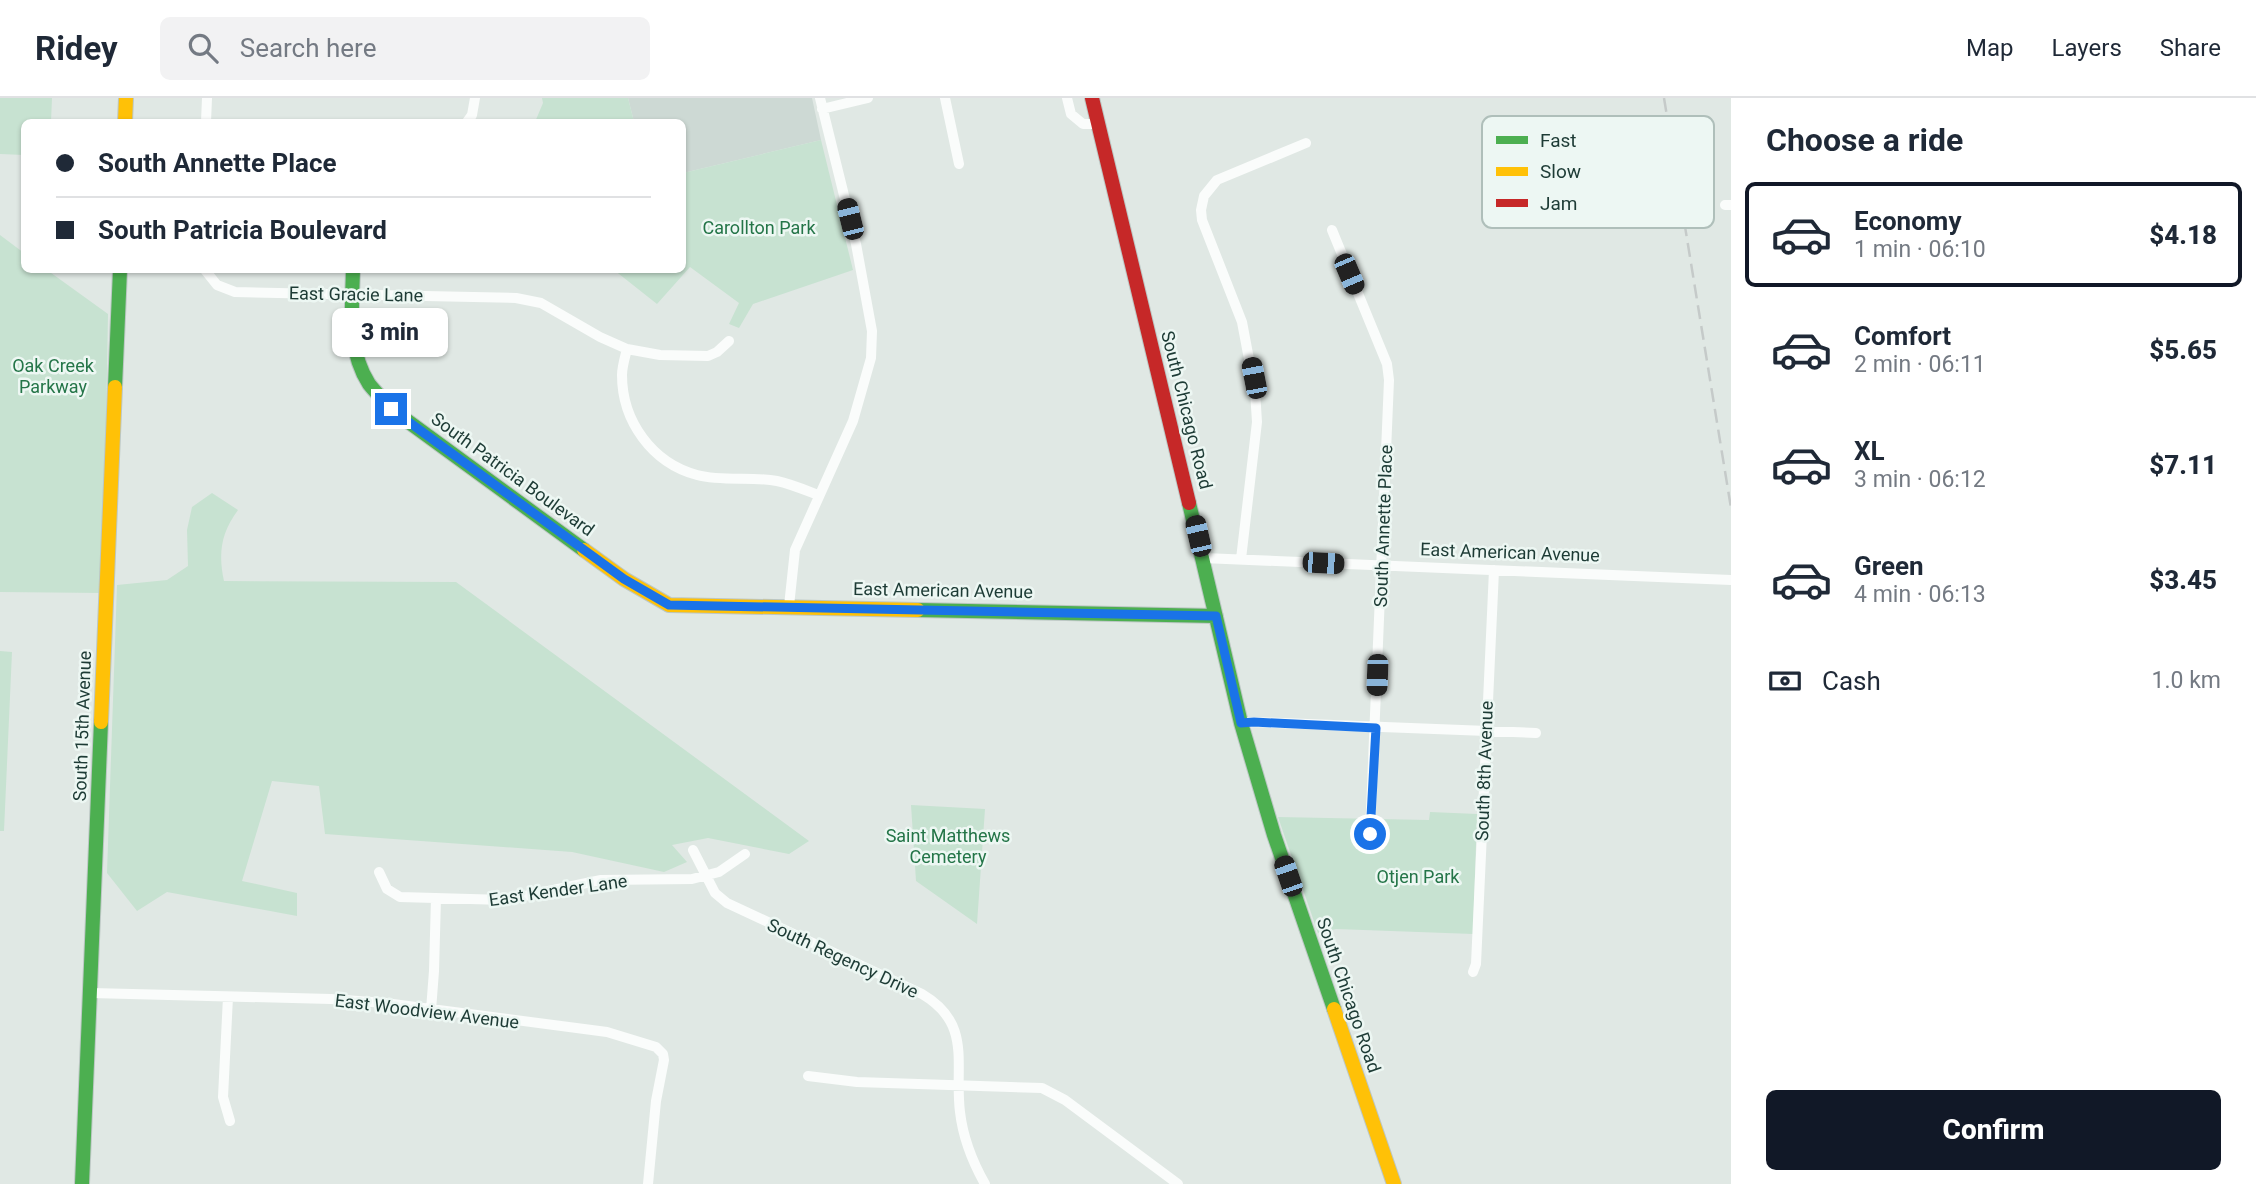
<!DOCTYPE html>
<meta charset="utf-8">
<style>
body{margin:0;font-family:Roboto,sans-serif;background:#f2f2f3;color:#1f2937;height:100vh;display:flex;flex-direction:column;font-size:26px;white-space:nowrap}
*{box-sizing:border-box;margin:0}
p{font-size:23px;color:#747a83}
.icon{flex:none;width:38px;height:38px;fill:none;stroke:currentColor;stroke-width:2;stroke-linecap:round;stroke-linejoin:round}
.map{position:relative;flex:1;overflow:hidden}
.details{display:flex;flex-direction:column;background:#fff;width:525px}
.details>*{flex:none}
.top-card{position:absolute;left:21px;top:21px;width:665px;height:154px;border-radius:10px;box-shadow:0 2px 5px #0004;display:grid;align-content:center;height:154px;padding:0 35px;background:#fff}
.end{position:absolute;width:32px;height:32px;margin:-16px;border:9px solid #1a73e8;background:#fff;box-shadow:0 0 0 4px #fff}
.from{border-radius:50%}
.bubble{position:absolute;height:49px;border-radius:10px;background:#fff;box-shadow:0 2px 5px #0004;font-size:23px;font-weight:800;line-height:49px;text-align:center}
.car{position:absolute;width:21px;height:42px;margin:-21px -10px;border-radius:9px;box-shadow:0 0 5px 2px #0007;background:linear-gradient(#222 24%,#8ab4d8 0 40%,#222 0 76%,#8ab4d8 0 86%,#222 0)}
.top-card b{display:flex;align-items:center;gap:24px;height:66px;font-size:26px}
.top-card b+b{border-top:2px solid #e0e1e3}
.top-card i{width:18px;height:18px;background:#1f2937}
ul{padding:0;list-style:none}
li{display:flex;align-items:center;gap:21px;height:105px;margin:0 14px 10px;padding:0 21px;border:4px solid transparent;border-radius:10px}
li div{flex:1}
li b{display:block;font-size:26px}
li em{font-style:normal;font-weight:800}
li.current{border-color:#111827}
li>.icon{width:63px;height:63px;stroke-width:1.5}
h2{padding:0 35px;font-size:32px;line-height:84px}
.pay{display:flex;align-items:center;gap:18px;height:77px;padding:0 35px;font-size:26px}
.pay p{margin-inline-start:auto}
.action{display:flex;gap:14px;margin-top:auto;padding:14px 35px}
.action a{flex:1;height:80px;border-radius:10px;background:#111827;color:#fff;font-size:28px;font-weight:800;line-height:80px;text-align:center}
header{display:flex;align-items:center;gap:42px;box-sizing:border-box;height:98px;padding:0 35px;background:#fff;border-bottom:2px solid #e0e1e3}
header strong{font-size:33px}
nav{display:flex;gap:38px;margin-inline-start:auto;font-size:24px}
.search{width:490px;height:63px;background:#f2f2f3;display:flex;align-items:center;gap:18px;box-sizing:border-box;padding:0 24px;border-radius:10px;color:#747a83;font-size:26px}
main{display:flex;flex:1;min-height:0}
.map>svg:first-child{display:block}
.built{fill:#cdd9d4}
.green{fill:#c7e2d1}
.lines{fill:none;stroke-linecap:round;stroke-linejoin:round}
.fast-casing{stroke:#bcc7c4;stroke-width:16}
.slow-casing{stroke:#bcc7c4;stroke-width:16}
.jam-casing{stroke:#bcc7c4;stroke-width:16}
.street{stroke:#fafcfb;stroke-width:10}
.fast{stroke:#4caf50;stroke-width:14}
.slow{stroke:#ffc107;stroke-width:14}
.jam{stroke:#c62828;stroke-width:14}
.rail{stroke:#c5cac9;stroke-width:2.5;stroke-dasharray:14 7;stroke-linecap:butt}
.route{stroke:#1a73e8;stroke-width:9}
.labels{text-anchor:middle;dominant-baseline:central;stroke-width:5;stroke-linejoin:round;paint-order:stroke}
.park-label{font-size:18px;fill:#247548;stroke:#edf7f3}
.street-label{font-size:18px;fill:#1d3b35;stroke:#edf7f3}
.key{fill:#edf7f3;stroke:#afbfba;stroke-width:2}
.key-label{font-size:19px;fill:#1d3b35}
</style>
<header>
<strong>Ridey</strong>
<div class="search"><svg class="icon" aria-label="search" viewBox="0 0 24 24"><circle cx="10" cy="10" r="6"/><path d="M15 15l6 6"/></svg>Search here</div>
<nav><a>Map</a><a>Layers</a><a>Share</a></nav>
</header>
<main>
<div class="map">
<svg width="1731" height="1086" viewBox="0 0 1731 1086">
<rect width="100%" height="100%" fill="#e0e8e4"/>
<path class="built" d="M 628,0 L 812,0 L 821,42 L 683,75 L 682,24 L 634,24 Z"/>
<path class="green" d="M 0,0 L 52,0 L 51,24 L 24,24 L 24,57 L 0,56 Z
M 542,0 L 628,0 L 634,24 L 535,24 L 543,5 Z
M 821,42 L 853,172 L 753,206 L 739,230 L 729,226 L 739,205 L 690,169 L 657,206 L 614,172 L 682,172 L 683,75 Z
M 0,137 L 24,155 L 24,172 L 47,172 L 108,216 L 103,495 L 0,494 Z
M 212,395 L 238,412 C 221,435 218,455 224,483 L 456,484 L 809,743 L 789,756 L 708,740 L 672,747 L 687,764 L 664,774 L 572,754 L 325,736 L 319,688 L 272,683 L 242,783 L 297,795 L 297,818 L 167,794 L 137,813 L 107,775 L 117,487 L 167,482 L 188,468 L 187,432 L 192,409 Z
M 0,553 L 12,554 L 4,733 L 0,733 Z
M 911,707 L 985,711 L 977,826 L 916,783 Z
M 1430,714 L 1477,716 L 1473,836 L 1336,831 L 1318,835 L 1278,719 L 1429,722 Z"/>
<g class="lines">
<defs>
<path id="fast" d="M 353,172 C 352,210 347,252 369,286 C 376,295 384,302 391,311 L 584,452
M 115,289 L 120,172
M 1189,405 L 1241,625 L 1274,737 L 1334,911
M 918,512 L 1216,518
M 82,1086 L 101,624"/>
<path id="slow" d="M 125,24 L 126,0
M 584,452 L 624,481 L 669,507 L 918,512
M 101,624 L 115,289
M 1334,911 L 1394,1086"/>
<path id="jam" d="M 1092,0 L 1189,405"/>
</defs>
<use href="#fast" class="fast-casing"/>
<use href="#slow" class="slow-casing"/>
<use href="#jam" class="jam-casing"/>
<path class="street" d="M 945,0 L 959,66
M 1067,0 L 1071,16 L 1083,26 L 1099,26
M 822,11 L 868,0
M 206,24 L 207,0
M 467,24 L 472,17 L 475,0
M 1725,107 L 1731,107
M 1332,132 L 1387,266 L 1389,282 L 1370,736
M 205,172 L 217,187 L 235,194 L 516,200 L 541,205 L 600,239 L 627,251 L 660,257 L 708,258 L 717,254 L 729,243
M 627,251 C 625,259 622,269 622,277 C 622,323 652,365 697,377 C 724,384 751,378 777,383 C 791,386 805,392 818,397
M 1203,460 L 1731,482
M 1241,461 L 1257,324 L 1255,293 L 1242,224 L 1202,122 L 1201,112 L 1204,98 L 1217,82 L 1306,45
M 789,508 L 795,452 L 853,323 L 871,260 L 872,233 L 856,146 L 820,0
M 1241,625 L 1254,624 L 1536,635
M 693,752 L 715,795 L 727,805 L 922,896 C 973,926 954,966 960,1014 C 963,1040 972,1063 985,1086
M 379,774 L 387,791 L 400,799 L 505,802 L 601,782 L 692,781 L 719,774 L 745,756
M 1473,874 L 1476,866 L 1494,472
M 91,895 L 331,901 L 385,905 L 607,934 L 656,949 L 663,956 L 664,962 L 656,1003 L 648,1086
M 228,899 L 223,999 L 230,1023
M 431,912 L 434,873 L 436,800
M 808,978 L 857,984 L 1042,990 L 1065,1002 L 1178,1086"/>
<use href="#fast" class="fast"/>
<use href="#slow" class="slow"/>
<use href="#jam" class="jam"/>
<path class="rail" d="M 1664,0 L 1731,410"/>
</g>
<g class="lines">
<path class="route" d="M 391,311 L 624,481 L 669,507 L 1216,518 L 1241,625 L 1254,624 L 1376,630 L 1370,736"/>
</g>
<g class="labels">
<g class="park-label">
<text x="759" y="129">Carollton Park</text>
<text x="53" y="267">Oak Creek<tspan x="53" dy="21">Parkway</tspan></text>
<text x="948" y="737">Saint Matthews<tspan x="948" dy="21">Cemetery</tspan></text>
<text x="1418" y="778">Otjen Park</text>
</g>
<g class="street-label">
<text transform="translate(356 196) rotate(1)">East Gracie Lane</text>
<text transform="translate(1187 312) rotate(76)">South Chicago Road</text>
<text transform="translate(513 376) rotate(36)">South Patricia Boulevard</text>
<text transform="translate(1383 428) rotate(-88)">South Annette Place</text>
<text transform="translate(1510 454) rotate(2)">East American Avenue</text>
<text transform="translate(943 492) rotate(1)">East American Avenue</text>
<text transform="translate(82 628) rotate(-88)">South 15th Avenue</text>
<text transform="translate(1484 673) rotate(-88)">South 8th Avenue</text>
<text transform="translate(558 792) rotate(-8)">East Kender Lane</text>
<text transform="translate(843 860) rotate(25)">South Regency Drive</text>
<text transform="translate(1349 897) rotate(71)">South Chicago Road</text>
<text transform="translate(427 913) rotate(7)">East Woodview Avenue</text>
</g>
</g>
<rect x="1482" y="18" width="232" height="112" rx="10" class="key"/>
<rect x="1496" y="38" width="32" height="8" fill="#4caf50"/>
<rect x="1496" y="69" width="32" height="9" fill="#ffc107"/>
<rect x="1496" y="101" width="32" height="8" fill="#c62828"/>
<g class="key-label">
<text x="1540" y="49">Fast</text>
<text x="1540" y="80">Slow</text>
<text x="1540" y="112">Jam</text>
</g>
</svg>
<i class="end from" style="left:1370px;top:736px"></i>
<i class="end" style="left:391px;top:311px"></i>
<div class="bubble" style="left:332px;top:210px;width:116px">3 min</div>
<i class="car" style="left:850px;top:121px;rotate:346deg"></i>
<i class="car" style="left:1349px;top:176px;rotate:157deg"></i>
<i class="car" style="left:1254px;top:280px;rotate:349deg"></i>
<i class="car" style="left:1198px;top:438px;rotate:347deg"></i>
<i class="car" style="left:1323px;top:465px;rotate:93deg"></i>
<i class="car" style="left:1377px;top:577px;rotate:182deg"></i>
<i class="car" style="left:1288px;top:778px;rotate:341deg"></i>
<div class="top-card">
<b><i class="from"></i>South Annette Place</b>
<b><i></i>South Patricia Boulevard</b>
</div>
</div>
<section class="details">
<h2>Choose a ride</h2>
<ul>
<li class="current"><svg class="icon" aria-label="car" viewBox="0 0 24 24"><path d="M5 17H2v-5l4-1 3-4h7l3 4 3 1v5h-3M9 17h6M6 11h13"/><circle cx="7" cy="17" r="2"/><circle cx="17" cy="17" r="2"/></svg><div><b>Economy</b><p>1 min · 06:10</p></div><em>$4.18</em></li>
<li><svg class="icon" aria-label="car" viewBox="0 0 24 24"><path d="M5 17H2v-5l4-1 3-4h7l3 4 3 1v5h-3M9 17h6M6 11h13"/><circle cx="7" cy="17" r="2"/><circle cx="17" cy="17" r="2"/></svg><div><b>Comfort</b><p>2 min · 06:11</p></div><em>$5.65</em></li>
<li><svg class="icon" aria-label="car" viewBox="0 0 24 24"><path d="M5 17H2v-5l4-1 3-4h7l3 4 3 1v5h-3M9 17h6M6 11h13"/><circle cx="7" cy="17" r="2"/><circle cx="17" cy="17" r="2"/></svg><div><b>XL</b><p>3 min · 06:12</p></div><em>$7.11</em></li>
<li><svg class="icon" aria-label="car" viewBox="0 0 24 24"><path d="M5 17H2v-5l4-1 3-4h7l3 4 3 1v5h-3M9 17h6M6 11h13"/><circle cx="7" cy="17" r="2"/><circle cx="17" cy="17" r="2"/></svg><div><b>Green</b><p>4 min · 06:13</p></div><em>$3.45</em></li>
</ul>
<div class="pay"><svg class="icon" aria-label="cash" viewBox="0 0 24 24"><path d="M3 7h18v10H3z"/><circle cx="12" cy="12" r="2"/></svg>Cash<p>1.0 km</p></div>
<div class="action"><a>Confirm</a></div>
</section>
</main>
